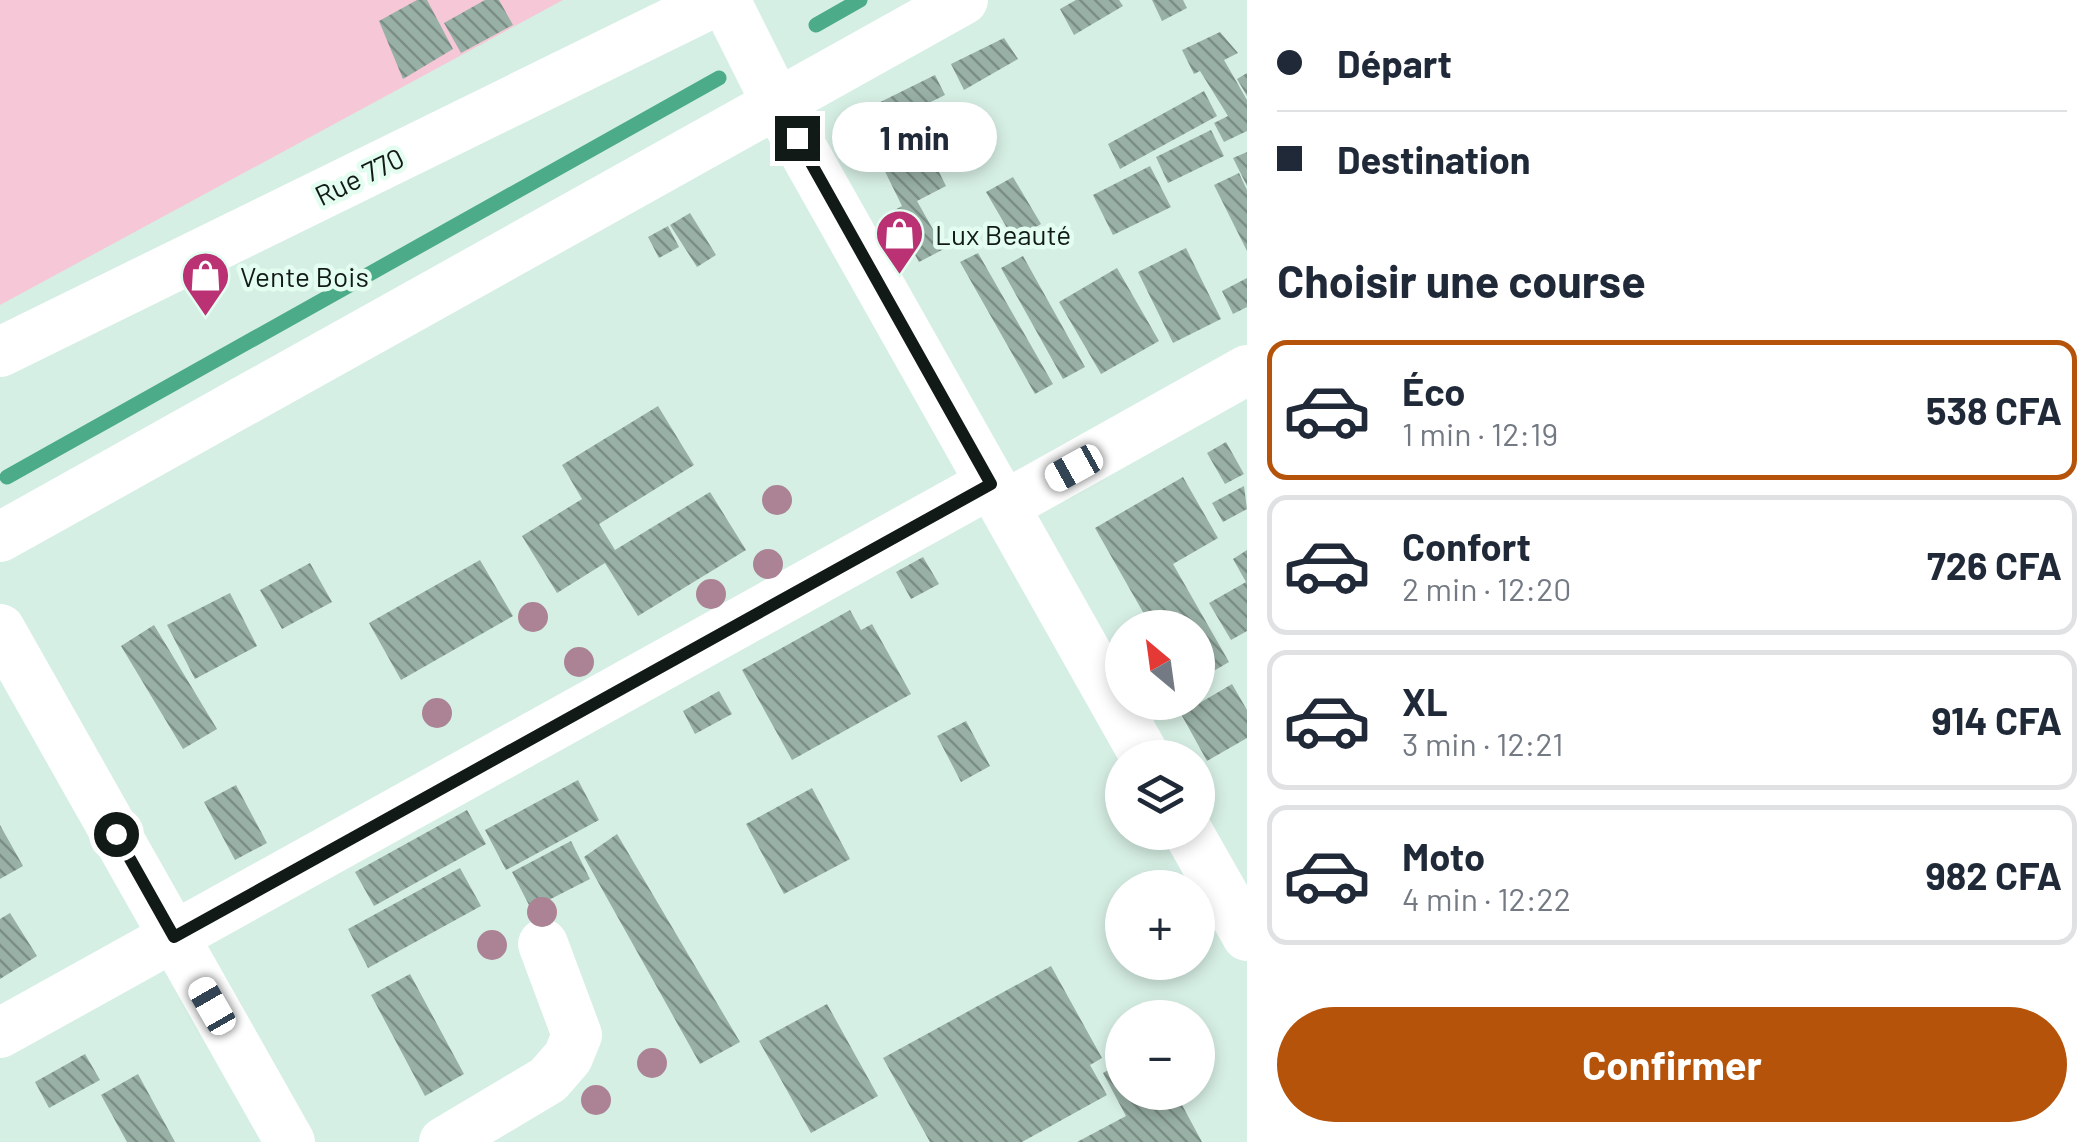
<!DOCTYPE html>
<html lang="fr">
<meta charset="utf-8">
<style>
body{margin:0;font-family:Barlow,sans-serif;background:#f6f6f7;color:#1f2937;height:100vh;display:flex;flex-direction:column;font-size:38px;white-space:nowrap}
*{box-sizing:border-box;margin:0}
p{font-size:32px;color:#747a83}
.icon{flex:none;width:55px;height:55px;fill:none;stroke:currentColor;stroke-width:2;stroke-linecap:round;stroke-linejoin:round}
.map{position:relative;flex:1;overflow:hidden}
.details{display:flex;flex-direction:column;background:#fff;width:850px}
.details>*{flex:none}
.hud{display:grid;align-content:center;height:220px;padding:0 30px;background:#fff}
.needle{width:65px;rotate:331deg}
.buttons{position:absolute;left:1105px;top:610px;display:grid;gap:20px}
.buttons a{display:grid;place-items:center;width:110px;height:110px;border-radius:50%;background:#fff;box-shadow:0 5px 15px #0003;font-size:50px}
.end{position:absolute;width:45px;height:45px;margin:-22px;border:12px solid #111a16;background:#fff;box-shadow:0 0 0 5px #fff}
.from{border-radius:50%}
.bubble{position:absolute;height:70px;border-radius:35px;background:#fff;box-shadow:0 5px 15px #0003;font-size:32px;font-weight:700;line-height:70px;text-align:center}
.car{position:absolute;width:30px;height:60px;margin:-30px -15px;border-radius:12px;box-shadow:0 0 8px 2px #0007;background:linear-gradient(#fff 24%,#345 0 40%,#fff 0 76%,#345 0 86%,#fff 0)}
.hud b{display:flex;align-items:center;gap:35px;height:95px;font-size:38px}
.hud b+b{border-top:2px solid #e0e1e3}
.hud i{width:25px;height:25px;background:#1f2937}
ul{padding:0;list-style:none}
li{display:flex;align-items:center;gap:30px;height:140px;margin:0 20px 15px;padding:0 10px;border:5px solid #e0e1e3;border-radius:20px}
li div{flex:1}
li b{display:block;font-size:38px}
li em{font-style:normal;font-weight:700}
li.active{border-color:#b45309}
li>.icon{width:90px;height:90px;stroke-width:1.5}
h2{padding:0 30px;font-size:45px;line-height:120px}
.button{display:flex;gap:20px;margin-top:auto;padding:20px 30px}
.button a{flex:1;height:115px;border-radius:60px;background:#b45309;color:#fff;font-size:40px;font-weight:700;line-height:115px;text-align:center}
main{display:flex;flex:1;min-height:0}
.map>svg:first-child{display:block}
.garden{fill:#f6c7d7}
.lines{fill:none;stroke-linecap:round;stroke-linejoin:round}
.stream{stroke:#4cab89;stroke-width:15}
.building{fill:url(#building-back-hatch)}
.minor{stroke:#fff;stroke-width:50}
.tree{fill:#ac8395}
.route{stroke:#111a16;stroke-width:12}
.labels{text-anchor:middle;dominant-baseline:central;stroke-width:9;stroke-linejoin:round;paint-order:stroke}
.street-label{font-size:28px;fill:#111a16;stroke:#e4fdf1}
.poi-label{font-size:28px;fill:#111a16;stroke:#e4fdf1;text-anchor:start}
</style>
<main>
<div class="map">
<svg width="1247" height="1142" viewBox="0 0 1247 1142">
<defs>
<pattern id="building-back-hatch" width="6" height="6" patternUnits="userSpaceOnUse" patternTransform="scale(2.5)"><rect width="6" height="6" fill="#98b0a6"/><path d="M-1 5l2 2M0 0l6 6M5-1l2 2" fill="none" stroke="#7b8e86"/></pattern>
</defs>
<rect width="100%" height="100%" fill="#d6efe4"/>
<path class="garden" d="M 0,0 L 563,0 L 0,305 Z"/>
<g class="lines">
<path class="stream" d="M 816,25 L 860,0
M 7,477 L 719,78"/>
</g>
<path class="building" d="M 417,0 L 427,0 L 453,49 L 403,79 L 379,21 Z
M 485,0 L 499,0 L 513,25 L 461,53 L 444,23 Z
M 1076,0 L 1119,0 L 1123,6 L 1074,35 L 1060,9 Z
M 1152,0 L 1183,0 L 1187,8 L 1162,21 Z
M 1220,32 L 1238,53 L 1224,60 L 1247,100 L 1247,131 L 1224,142 L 1214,123 L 1228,116 L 1200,71 L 1194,74 L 1182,50 Z
M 1004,38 L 1018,59 L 964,90 L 951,64 Z
M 1247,73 L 1247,96 L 1237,79 Z
M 935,75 L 945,95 L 866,134 L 856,114 Z
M 1204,91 L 1217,116 L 1120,169 L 1108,144 Z
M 915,124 L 946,186 L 917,201 L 944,249 L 919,262 L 891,212 L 902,206 L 872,145 Z
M 1211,130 L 1224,156 L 1168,183 L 1156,157 Z
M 1247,152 L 1247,186 L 1233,158 Z
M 1150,166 L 1171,207 L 1113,235 L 1093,195 Z
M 1239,173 L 1247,190 L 1247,251 L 1214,185 Z
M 1013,177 L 1041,224 L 1014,240 L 986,192 Z
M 690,213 L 716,255 L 697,267 L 670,225 Z
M 668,226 L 679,247 L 659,258 L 648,237 Z
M 1186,248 L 1221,319 L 1173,343 L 1138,272 Z
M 978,253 L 1053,384 L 1035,394 L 960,262 Z
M 1023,256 L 1085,367 L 1063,379 L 1001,268 Z
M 1117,268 L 1159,341 L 1101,374 L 1059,302 Z
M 1247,278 L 1247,307 L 1233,314 L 1222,291 Z
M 658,406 L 694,465 L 599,524 L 615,550 L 710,492 L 746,550 L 638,616 L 605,563 L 557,593 L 522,536 L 582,499 L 562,465 Z
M 1226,442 L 1244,474 L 1225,484 L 1207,453 Z
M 1183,477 L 1218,538 L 1173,564 L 1229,662 L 1198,680 L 1198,628 L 1152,628 L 1095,528 Z
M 1244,486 L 1247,509 L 1223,522 L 1212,503 Z
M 1247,550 L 1247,631 L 1231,640 L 1209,603 L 1246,582 L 1233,559 Z
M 923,557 L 939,584 L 911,599 L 896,572 Z
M 480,560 L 513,616 L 401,680 L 369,623 Z
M 310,563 L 332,602 L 282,629 L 260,590 Z
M 230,593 L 257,646 L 195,679 L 167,625 Z
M 850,610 L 861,630 L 872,624 L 911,694 L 792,760 L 742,670 Z
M 154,625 L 217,729 L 183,749 L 121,646 Z
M 1232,684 L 1247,710 L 1247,738 L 1207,761 L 1181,714 Z
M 719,691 L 732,714 L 695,734 L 683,711 Z
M 966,721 L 990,766 L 961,782 L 937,736 Z
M 578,780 L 599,820 L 506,870 L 485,830 Z
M 236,785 L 267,843 L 235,860 L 204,802 Z
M 812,788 L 850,859 L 784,894 L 746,824 Z
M 467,810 L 486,844 L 374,906 L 355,872 Z
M 0,825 L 23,866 L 0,879 Z
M 617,834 L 740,1042 L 700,1064 L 584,857 Z
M 571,841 L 590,879 L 531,909 L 512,872 Z
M 460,868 L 481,906 L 368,968 L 348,929 Z
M 10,913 L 37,956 L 0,979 L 0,919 Z
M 1051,966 L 1102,1058 L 1090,1065 L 1107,1095 L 1022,1142 L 930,1142 L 883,1058 Z
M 410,974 L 464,1074 L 425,1096 L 371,995 Z
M 827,1004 L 878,1096 L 811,1133 L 759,1041 Z
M 85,1054 L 100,1080 L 49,1108 L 35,1082 Z
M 1122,1062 L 1122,1092 L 1175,1092 L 1202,1142 L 1077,1142 L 1126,1116 L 1103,1073 Z
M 138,1074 L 175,1142 L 127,1142 L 101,1095 Z"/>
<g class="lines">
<path class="minor" d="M 725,0 L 777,104 L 1146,758
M 0,352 L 718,0
M 1004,506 L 1247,370
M 0,537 L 963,0
M 0,629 L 290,1142
M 1188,832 L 1247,936
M 0,1033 L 991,483
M 444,1142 L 548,1080 L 568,1057 L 577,1035 L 543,944"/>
</g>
<g class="tree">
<circle cx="777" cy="500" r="15"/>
<circle cx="768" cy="564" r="15"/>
<circle cx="711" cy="594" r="15"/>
<circle cx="533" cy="617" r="15"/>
<circle cx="579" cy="662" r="15"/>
<circle cx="437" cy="713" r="15"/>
<circle cx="542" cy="912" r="15"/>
<circle cx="492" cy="945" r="15"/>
<circle cx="652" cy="1063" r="15"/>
<circle cx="596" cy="1100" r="15"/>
</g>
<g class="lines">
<path class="route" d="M 116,834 L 174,937 L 991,484 L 797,138"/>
</g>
<defs>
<symbol id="shop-pin" viewBox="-11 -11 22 30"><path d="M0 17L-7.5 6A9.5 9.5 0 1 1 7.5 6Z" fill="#ba3273" stroke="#e4fdf1"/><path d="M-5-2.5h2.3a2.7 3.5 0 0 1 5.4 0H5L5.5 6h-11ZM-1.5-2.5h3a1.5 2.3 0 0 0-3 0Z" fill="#fff"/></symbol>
</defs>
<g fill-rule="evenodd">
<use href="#shop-pin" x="872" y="206" width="55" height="75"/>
<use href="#shop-pin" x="178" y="248" width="55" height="75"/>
</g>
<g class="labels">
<g class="street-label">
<text transform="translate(359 176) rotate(-26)">Rue 770</text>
</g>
<g class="poi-label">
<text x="935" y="234">Lux Beauté</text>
<text x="240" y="276">Vente Bois</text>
</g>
</g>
</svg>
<div class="buttons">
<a><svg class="needle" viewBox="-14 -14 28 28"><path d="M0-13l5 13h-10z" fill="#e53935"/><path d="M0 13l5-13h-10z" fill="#747a83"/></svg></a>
<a><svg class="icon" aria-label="layers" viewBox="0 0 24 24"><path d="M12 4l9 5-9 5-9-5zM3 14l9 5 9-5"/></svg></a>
<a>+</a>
<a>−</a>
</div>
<i class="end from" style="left:116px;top:834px"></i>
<i class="end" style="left:797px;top:138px"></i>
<div class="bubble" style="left:832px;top:102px;width:165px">1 min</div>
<i class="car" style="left:1074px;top:468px;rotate:241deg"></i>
<i class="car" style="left:212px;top:1006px;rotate:330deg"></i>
</div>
<section class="details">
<div class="hud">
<b><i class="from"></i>Départ</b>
<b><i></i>Destination</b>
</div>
<h2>Choisir une course</h2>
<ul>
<li class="active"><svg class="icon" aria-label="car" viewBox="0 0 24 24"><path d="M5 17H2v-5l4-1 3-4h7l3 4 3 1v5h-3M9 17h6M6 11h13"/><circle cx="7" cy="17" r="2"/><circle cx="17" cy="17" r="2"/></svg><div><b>Éco</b><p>1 min · 12:19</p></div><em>538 CFA</em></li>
<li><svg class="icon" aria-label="car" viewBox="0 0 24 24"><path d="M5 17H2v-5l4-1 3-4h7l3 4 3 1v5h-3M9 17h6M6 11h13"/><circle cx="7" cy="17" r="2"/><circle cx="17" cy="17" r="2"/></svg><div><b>Confort</b><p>2 min · 12:20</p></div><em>726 CFA</em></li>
<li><svg class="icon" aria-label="car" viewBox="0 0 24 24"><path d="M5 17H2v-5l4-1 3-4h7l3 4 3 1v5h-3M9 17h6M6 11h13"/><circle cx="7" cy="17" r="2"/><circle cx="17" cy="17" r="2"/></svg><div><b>XL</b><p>3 min · 12:21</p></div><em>914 CFA</em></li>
<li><svg class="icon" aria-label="car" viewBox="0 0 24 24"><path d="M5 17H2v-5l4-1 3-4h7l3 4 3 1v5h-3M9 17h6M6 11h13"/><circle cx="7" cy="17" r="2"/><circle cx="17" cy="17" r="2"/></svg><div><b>Moto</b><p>4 min · 12:22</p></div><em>982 CFA</em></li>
</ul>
<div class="button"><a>Confirmer</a></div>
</section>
</main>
